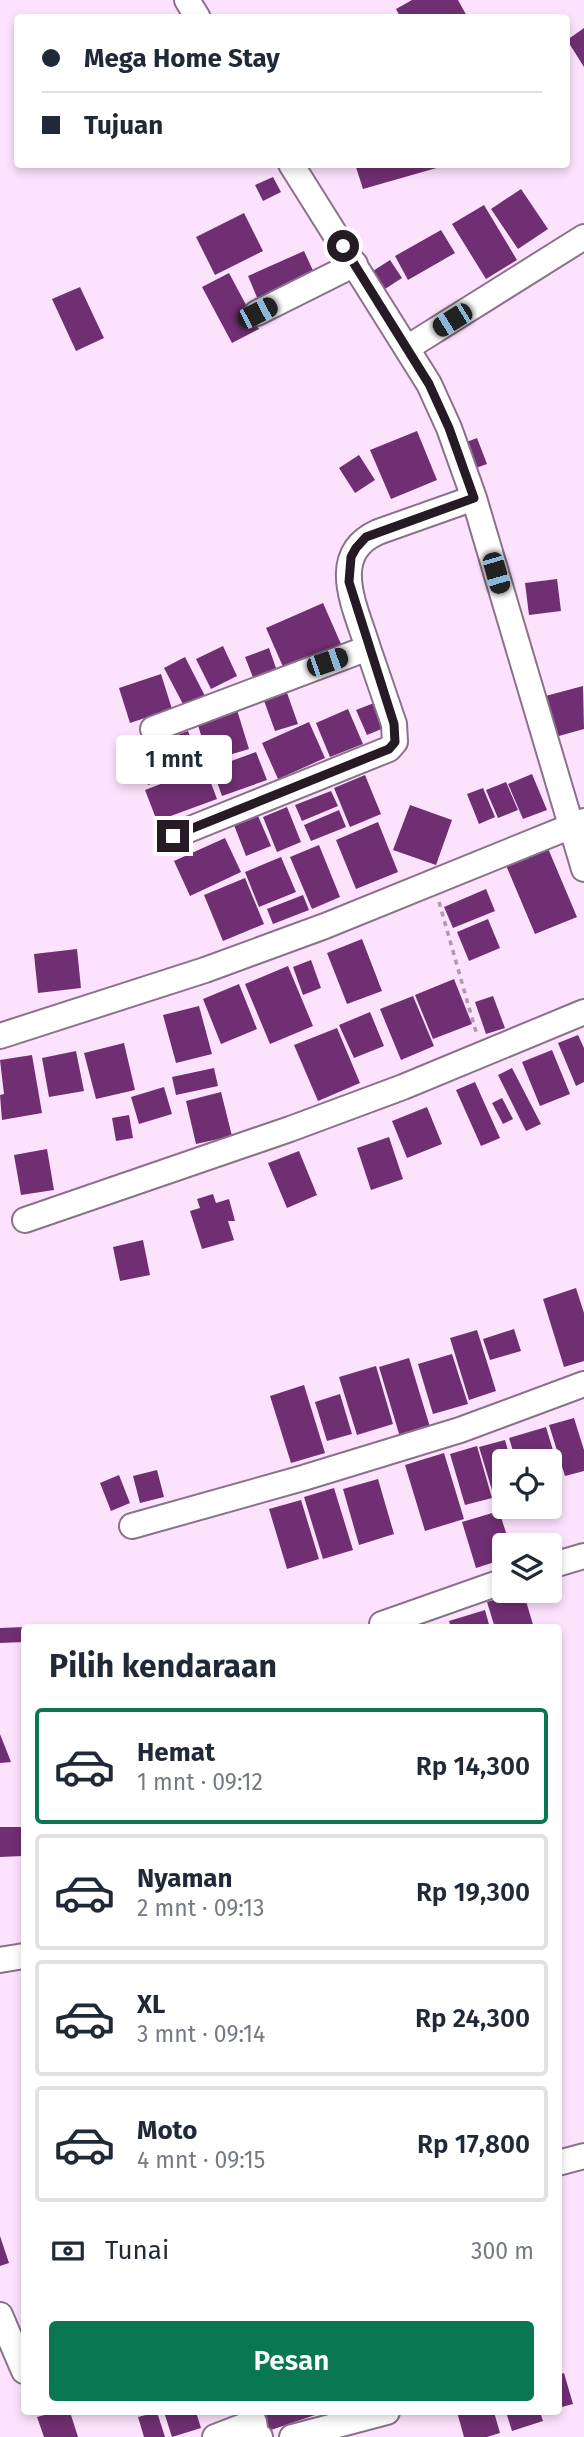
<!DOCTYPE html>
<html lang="id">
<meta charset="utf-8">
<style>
body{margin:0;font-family:"Fira Sans",sans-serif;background:#f6f6f7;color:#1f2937;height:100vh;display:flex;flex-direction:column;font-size:26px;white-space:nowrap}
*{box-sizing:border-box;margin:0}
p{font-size:23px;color:#747a83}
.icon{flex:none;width:38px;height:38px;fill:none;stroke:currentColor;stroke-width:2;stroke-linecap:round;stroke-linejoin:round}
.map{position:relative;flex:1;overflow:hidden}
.side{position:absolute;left:21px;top:1624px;width:541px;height:791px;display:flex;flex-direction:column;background:#fff;border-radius:7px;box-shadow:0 4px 10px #0003}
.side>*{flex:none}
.guide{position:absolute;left:14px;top:14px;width:556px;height:154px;border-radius:7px;box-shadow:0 4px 10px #0003;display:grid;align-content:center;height:154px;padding:0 28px;background:#fff}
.tools{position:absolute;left:492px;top:1449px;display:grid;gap:14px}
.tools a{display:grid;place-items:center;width:70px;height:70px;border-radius:7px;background:#fff;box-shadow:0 4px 10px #0003;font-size:35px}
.end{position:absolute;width:32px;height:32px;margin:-16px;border:9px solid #251b25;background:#fff;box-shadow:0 0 0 4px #fff}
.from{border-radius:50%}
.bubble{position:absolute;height:49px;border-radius:7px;background:#fff;box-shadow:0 4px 10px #0003;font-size:23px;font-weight:600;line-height:49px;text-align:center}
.car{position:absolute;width:21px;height:42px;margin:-21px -10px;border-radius:9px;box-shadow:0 0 5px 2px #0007;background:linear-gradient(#222 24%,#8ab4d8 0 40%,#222 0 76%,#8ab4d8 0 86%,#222 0)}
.guide b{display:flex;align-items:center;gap:24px;height:66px;font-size:26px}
.guide b+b{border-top:2px solid #e0e1e3}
.guide i{width:18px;height:18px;background:#1f2937}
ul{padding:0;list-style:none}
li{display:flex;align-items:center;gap:21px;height:116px;margin:0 14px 10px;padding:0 14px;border:4px solid #e0e1e3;border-radius:7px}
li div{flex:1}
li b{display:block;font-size:26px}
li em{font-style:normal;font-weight:600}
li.selected{border-color:#087752}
li>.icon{width:63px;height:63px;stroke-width:1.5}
h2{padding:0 28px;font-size:32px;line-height:84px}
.pay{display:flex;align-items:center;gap:18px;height:77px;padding:0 28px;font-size:26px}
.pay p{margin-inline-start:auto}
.button{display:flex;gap:14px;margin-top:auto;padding:14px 28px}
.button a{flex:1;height:80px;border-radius:7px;background:#087752;color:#fff;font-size:28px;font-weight:600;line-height:80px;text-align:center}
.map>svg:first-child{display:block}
.building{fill:#6f2f72}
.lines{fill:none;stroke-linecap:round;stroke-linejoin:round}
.minor-casing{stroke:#8a728a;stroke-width:28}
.path{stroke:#af9aaf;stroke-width:3.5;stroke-dasharray:5 5;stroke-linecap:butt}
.minor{stroke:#fff;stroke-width:24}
.route{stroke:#251b25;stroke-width:9}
</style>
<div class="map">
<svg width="584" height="2437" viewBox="0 0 584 2437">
<rect width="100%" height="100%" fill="#fde2fd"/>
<path class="building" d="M 412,0 L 458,0 L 468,18 L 401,18 L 396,9 Z
M 584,28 L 584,67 L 567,40 Z
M 355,164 L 447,164 L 447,165 L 363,189 Z
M 273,177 L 281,192 L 263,201 L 255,185 Z
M 521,189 L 548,229 L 518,249 L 491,209 Z
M 484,205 L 517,260 L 486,279 L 452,224 Z
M 244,213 L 263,251 L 215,275 L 196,237 Z
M 441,230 L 455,253 L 408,280 L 395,256 Z
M 304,251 L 316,277 L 259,302 L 248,276 Z
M 390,260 L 402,278 L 385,289 L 373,271 Z
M 229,273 L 259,329 L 232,343 L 202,287 Z
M 80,287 L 104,338 L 76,351 L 52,299 Z
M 417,431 L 437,480 L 391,499 L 370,450 Z
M 477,438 L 487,464 L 473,469 L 464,443 Z
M 359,455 L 375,480 L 355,493 L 339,468 Z
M 557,579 L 561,611 L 529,615 L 525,583 Z
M 323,603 L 341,644 L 284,669 L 266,628 Z
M 223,646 L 237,676 L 211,689 L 196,659 Z
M 269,648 L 277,671 L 254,680 L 245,657 Z
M 185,657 L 205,696 L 184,706 L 164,668 Z
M 161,674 L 172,709 L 130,723 L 119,688 Z
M 583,686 L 584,729 L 548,739 L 538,698 Z
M 286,690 L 298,724 L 275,731 L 263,698 Z
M 374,703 L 384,728 L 367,735 L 356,710 Z
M 348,709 L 363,744 L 330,757 L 316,723 Z
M 237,710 L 249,749 L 209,761 L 197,722 Z
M 309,722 L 325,758 L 278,779 L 262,743 Z
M 188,731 L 201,765 L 148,785 L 134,750 Z
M 256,752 L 267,780 L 222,796 L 212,768 Z
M 205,767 L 217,799 L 157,821 L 145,790 Z
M 532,774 L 547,810 L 523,819 L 508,784 Z
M 365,775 L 381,814 L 350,827 L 334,788 Z
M 506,782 L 518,810 L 498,818 L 486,790 Z
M 483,788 L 495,817 L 479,824 L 467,794 Z
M 331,791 L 338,806 L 302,821 L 295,805 Z
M 410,805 L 452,820 L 436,865 L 393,850 Z
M 287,807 L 301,842 L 277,852 L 263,817 Z
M 339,810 L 346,827 L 311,841 L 304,825 Z
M 258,816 L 271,846 L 246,856 L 234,825 Z
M 378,822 L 398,872 L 356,889 L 336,840 Z
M 225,838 L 241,872 L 190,896 L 174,861 Z
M 319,845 L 340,897 L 312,909 L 290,857 Z
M 547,846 L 577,917 L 535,934 L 505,863 Z
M 281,857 L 296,892 L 259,907 L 245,872 Z
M 245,878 L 264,924 L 223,941 L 204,895 Z
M 486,889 L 495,911 L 453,928 L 444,907 Z
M 303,895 L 309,910 L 273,924 L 267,909 Z
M 488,919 L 500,948 L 469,961 L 457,932 Z
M 362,939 L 382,991 L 347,1004 L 327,953 Z
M 77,949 L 81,988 L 38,993 L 34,954 Z
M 311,960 L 321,988 L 303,995 L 293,967 Z
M 288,966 L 313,1026 L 270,1044 L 245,984 Z
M 454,979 L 472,1024 L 433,1039 L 415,995 Z
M 239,984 L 257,1029 L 221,1044 L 203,999 Z
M 413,996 L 434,1046 L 401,1060 L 380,1009 Z
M 493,996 L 505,1028 L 486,1034 L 475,1002 Z
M 199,1006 L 212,1054 L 176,1063 L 163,1015 Z
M 370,1012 L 384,1046 L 354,1058 L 339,1025 Z
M 337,1028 L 360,1083 L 318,1101 L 294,1045 Z
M 578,1035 L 584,1048 L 584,1082 L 576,1086 L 558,1043 Z
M 124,1043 L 135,1090 L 96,1099 L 84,1053 Z
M 552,1050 L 570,1094 L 540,1106 L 522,1062 Z
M 76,1051 L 84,1091 L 49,1097 L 42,1058 Z
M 32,1055 L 42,1113 L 2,1120 L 0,1095 L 4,1094 L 0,1060 Z
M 214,1068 L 218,1086 L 176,1095 L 172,1077 Z
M 512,1068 L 541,1124 L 526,1131 L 498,1075 Z
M 475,1082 L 500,1138 L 481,1146 L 456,1090 Z
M 164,1087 L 172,1114 L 139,1124 L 131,1097 Z
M 221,1092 L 232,1136 L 196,1144 L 186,1101 Z
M 502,1098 L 513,1119 L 503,1124 L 492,1103 Z
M 427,1107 L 442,1144 L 407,1158 L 392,1121 Z
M 129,1115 L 133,1138 L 116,1141 L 112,1118 Z
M 389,1137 L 403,1179 L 371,1190 L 357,1148 Z
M 47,1149 L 54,1190 L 21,1195 L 14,1155 Z
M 299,1151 L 317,1195 L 287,1208 L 268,1163 Z
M 213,1194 L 216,1203 L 229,1199 L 235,1221 L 228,1221 L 234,1240 L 202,1249 L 190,1211 L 200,1208 L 197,1199 Z
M 143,1240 L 150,1275 L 120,1281 L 113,1247 Z
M 576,1288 L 584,1313 L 584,1361 L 564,1367 L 543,1299 Z
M 514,1329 L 521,1351 L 490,1360 L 483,1339 Z
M 477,1330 L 496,1391 L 469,1400 L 450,1338 Z
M 452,1354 L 468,1404 L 433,1414 L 418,1364 Z
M 409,1358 L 430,1427 L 400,1437 L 379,1367 Z
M 376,1366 L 393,1424 L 357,1435 L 339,1377 Z
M 304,1385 L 325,1453 L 291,1463 L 270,1396 Z
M 340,1394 L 352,1434 L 327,1441 L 315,1402 Z
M 574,1418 L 584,1450 L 584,1471 L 565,1476 L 549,1425 Z
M 546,1427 L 562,1480 L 550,1484 L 550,1461 L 516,1461 L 509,1438 Z
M 505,1440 L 511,1461 L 504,1461 L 504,1497 L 495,1500 L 479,1447 Z
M 477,1446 L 492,1498 L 465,1505 L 450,1454 Z
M 444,1453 L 464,1519 L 425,1531 L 405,1465 Z
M 157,1470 L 164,1497 L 140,1503 L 133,1476 Z
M 119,1475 L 130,1503 L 111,1511 L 100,1483 Z
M 378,1479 L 394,1534 L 359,1545 L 343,1489 Z
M 334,1488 L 353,1550 L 323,1559 L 304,1497 Z
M 301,1500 L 319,1559 L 287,1569 L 269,1509 Z
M 499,1511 L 510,1545 L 504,1545 L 504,1559 L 476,1568 L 462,1522 Z
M 523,1591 L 534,1628 L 495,1628 L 487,1602 Z
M 485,1610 L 490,1628 L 451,1628 L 449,1621 Z
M 24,1627 L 24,1642 L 0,1643 L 0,1628 Z
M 0,1734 L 11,1762 L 0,1763 Z
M 0,1827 L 23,1827 L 23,1856 L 0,1857 Z
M 0,2236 L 9,2263 L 0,2266 Z
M 564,2373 L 573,2404 L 558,2408 L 558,2375 Z
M 55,2412 L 70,2412 L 78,2437 L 44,2437 L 37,2417 Z
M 157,2412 L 165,2437 L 144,2437 L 138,2417 Z
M 164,2412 L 196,2412 L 201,2428 L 172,2437 Z
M 261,2412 L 317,2412 L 318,2414 L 268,2431 Z
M 457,2412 L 494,2412 L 500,2433 L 487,2437 L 464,2437 Z
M 506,2412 L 540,2412 L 543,2421 L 512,2431 Z"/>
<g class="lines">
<defs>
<path id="minor" d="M 187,0 L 198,18
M 291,164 L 429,384 L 449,428 L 474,498 L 584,869
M 257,313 L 355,264
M 407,348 L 584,237
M 153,729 L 368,648 C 356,608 327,555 378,532 L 474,498
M 173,836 L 389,749 L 395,742 L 394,724 L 368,648
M 0,1036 L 205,970 L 325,926 L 584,821
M 25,1220 L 290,1129 L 403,1087 L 584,1012
M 132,1526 L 303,1478 L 460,1430 L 584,1384
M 550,1566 L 584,1556
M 382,1624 L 504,1581
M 0,1960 L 24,1956
M 558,2163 L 584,2156
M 0,2315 L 24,2371
M 215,2437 L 254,2422 L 256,2434 L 260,2437
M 292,2437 L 387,2412"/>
</defs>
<use href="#minor" class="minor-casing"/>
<path class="path" d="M 439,902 L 476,1032"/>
<use href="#minor" class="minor"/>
</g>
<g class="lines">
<path class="route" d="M 173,836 L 389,749 L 395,742 L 394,724 L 349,582 L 351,557 L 356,548 L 366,537 L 474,498 L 449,428 L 429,384 L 343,246"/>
</g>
</svg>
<div class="tools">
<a><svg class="icon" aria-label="locate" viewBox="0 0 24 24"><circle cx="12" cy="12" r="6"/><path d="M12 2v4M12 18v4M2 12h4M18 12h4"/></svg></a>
<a><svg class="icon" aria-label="layers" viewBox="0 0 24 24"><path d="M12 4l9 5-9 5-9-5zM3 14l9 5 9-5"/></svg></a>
</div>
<i class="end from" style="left:343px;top:246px"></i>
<i class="end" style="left:173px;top:836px"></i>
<div class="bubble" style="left:116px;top:735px;width:116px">1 mnt</div>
<i class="car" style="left:257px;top:313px;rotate:63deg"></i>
<i class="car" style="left:452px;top:320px;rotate:238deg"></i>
<i class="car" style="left:496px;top:573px;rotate:164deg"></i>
<i class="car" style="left:327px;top:662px;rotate:71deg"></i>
<div class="guide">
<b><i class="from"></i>Mega Home Stay</b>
<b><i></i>Tujuan</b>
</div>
<section class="side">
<h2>Pilih kendaraan</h2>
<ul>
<li class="selected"><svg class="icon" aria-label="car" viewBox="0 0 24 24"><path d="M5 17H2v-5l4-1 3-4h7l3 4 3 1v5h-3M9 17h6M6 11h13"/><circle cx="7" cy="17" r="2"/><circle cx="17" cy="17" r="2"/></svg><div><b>Hemat</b><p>1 mnt · 09:12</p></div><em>Rp 14,300</em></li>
<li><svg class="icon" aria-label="car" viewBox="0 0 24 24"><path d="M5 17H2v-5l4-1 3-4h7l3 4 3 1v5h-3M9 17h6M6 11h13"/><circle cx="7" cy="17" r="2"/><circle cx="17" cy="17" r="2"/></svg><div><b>Nyaman</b><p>2 mnt · 09:13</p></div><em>Rp 19,300</em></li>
<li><svg class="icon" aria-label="car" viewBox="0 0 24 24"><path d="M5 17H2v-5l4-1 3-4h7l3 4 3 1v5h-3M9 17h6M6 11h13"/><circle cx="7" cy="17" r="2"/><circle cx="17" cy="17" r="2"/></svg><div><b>XL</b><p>3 mnt · 09:14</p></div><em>Rp 24,300</em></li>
<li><svg class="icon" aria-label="car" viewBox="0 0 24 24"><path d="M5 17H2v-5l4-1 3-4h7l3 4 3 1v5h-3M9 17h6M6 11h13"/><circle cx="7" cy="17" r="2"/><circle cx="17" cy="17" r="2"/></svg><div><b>Moto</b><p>4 mnt · 09:15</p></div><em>Rp 17,800</em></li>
</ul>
<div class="pay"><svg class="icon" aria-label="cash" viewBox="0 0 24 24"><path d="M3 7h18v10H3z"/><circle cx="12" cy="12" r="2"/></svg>Tunai<p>300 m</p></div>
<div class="button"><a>Pesan</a></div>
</section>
</div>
